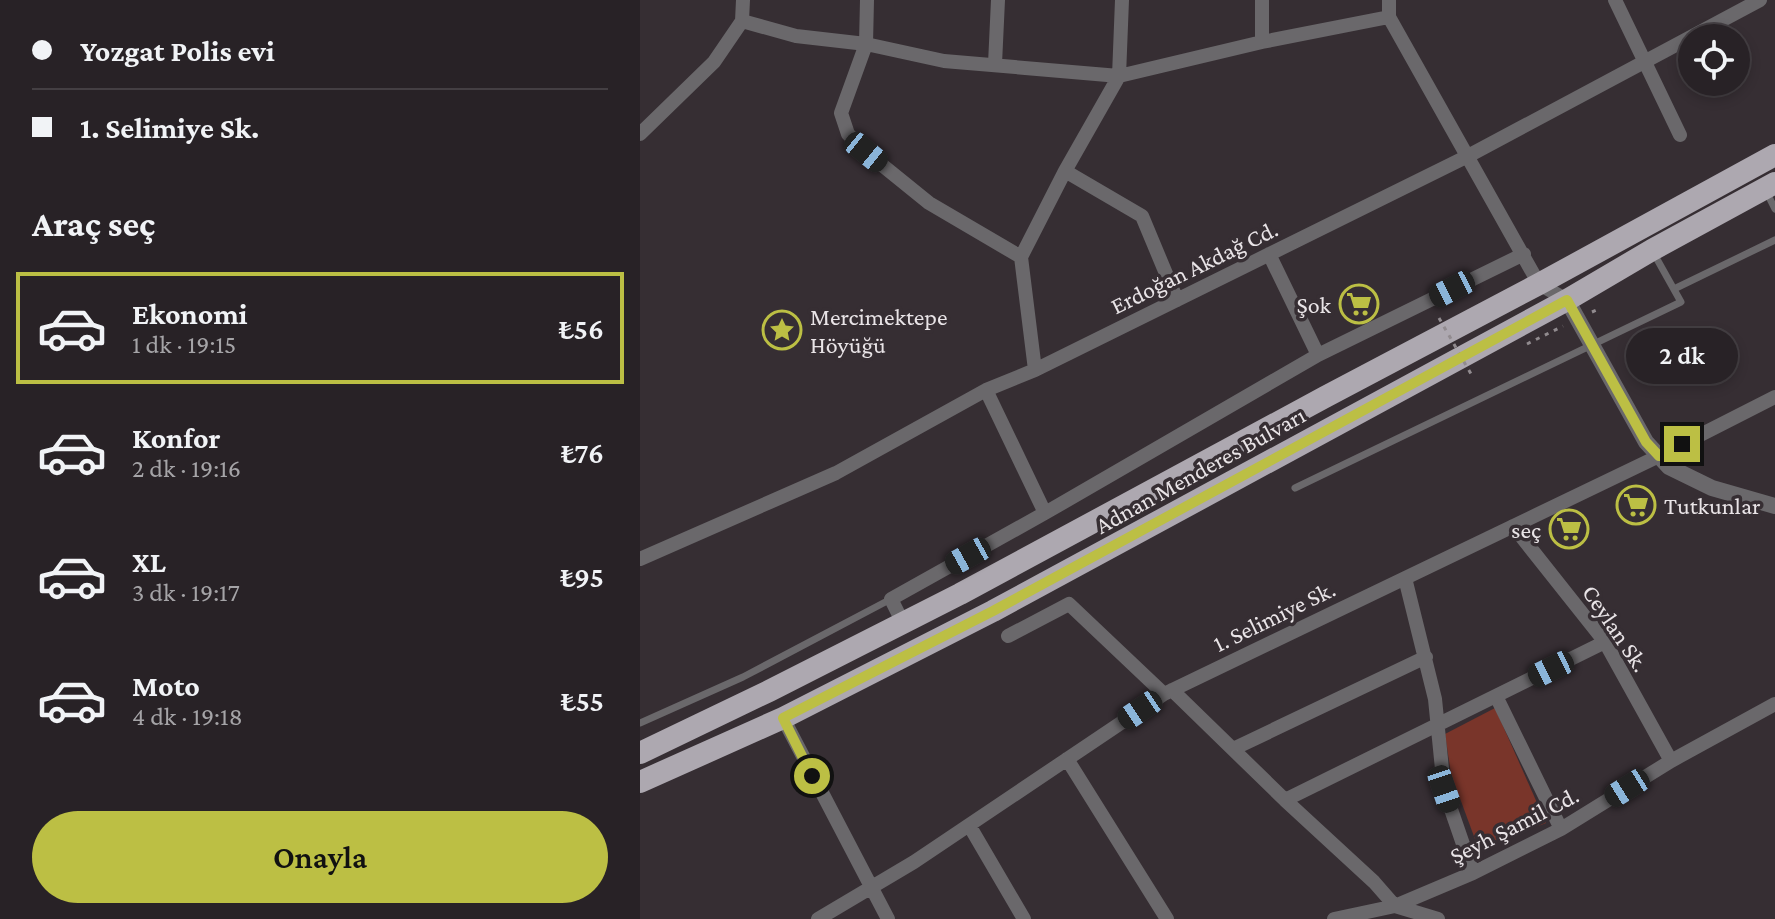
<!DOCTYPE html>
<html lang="tr">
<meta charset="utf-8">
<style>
body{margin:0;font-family:"Crimson Pro",serif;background:#302a2e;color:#f1f3f6;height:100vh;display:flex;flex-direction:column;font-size:30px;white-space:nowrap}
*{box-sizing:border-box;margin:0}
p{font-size:26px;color:#a5a4a7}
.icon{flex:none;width:44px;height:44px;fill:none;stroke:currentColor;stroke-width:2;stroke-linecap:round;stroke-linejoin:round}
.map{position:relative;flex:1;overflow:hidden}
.drawer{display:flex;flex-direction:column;background:#282226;width:640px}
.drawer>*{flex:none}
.guide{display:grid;align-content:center;height:176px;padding:0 32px;background:#282226}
.buttons{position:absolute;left:1038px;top:24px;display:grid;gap:16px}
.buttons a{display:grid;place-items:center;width:72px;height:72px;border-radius:50%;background:#282226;box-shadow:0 4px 12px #0003,0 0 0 2px #443f43;font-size:40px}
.end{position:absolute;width:36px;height:36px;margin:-18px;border:10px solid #bcbf44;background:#111;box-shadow:0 0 0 4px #111}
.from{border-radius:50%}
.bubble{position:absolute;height:56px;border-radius:28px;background:#282226;box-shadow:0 4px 12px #0003,0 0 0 2px #443f43;font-size:26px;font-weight:600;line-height:56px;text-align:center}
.car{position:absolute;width:24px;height:48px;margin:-24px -12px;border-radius:10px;box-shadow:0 0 6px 2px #0007;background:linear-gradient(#222 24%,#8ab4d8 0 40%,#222 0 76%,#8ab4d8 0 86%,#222 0)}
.guide b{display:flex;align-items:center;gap:28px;height:76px;font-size:30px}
.guide b+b{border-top:2px solid #443f43}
.guide i{width:20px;height:20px;background:#f1f3f6}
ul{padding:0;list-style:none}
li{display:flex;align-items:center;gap:24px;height:112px;margin:0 16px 12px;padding:0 16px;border:4px solid transparent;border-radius:0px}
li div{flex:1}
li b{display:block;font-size:30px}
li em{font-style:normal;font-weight:600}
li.current{border-color:#bcbf44}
li>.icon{width:72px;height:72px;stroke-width:1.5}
h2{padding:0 32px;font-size:36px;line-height:96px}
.primary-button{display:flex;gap:16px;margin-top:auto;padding:16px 32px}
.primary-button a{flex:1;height:92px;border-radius:48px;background:#bcbf44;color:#111;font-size:32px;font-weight:600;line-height:92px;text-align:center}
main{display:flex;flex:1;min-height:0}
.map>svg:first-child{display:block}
.green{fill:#79352a}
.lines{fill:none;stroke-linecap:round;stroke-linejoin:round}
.path{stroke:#918b8f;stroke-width:3;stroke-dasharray:4 6;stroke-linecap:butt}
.service{stroke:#6a686b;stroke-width:7}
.minor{stroke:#6a686b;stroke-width:14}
.tertiary{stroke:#6a686b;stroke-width:16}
.trunk{stroke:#ada8b0;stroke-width:22}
.path-bridge{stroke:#918b8f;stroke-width:3;stroke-dasharray:4 6;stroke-linecap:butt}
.route{stroke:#bcbf44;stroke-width:10}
.labels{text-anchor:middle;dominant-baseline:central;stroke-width:7;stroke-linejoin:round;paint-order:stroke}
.street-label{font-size:24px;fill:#e9e4e7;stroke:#362e33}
.poi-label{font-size:24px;fill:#e9e4e7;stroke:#362e33;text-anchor:end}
</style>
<main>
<section class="drawer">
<div class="guide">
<b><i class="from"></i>Yozgat Polis evi</b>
<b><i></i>1. Selimiye Sk.</b>
</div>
<h2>Araç seç</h2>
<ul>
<li class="current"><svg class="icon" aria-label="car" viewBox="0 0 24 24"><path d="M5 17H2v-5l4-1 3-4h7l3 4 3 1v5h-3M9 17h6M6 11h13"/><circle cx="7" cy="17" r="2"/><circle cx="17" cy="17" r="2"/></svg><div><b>Ekonomi</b><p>1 dk · 19:15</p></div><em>₺56</em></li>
<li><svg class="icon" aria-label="car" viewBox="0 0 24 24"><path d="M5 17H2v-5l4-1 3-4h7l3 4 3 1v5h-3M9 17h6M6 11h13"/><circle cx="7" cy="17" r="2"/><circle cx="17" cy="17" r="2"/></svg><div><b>Konfor</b><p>2 dk · 19:16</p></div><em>₺76</em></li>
<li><svg class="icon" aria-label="car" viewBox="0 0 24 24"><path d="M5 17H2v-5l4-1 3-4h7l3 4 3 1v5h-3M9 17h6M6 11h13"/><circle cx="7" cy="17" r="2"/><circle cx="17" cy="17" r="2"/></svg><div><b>XL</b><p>3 dk · 19:17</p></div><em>₺95</em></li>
<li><svg class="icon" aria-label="car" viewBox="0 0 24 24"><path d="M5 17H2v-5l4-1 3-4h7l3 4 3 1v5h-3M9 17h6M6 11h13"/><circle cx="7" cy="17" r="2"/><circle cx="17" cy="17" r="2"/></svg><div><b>Moto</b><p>4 dk · 19:18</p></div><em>₺55</em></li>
</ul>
<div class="primary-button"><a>Onayla</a></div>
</section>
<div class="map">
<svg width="1135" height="919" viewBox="0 0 1135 919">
<rect width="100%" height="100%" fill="#362e33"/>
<path class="green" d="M 855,708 L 906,823 L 839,850 L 811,774 L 805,734 Z"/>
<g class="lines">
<path class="path" d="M 952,312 L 959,309
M 887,344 L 923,326"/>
<path class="service" d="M 1127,193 L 1135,209
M 1034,289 L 1135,240
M 655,488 L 1041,302 L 1013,252
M 0,723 L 103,677 L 251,599"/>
<path class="minor" d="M 227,0 L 226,44 L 201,113 L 208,134 L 226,152 L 289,203 L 381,257
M 622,0 L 622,42
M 975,0 L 1040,135
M 749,17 L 899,284 L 927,300
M 102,21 L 156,36 L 226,44 L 304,61 L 479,76 L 482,0
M 355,64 L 358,0
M 0,134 L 74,62 L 102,21 L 103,0
M 425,171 L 502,216 L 537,300
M 678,355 L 884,254
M 395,370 L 381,257 L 425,171 L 479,76 L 622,42 L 749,17 L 749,0
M 346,390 L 405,513
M 873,526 L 965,642 L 1031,761
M 0,559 L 196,473 L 346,390 L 395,370 L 828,156 L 1120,0
M 765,578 L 795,699 L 804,789 L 833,873
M 263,623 L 251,599 L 405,513 L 678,355 L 629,254
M 368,636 L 429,604 L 524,694
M 532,690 L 645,800 L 734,882 L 755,906
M 856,696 L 921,829
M 143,718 L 248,919
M 593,749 L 786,657
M 427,759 L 527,919
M 645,800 L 965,642
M 329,825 L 384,919
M 755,906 L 833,873 L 921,829 L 1031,761 L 1135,704
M 178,919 L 274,862 L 524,694 L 1019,456 L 1135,397
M 694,919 L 755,906 L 798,919"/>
<path class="tertiary" d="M 927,300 L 1006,442 L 1029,467 L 1072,488 L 1135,506"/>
<path class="trunk" d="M 0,753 L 129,691 L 320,594 L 685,397 L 899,284 L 1135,155
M 0,782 L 143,718 L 353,611 L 927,300 L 1012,250 L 1135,183"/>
<path class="path-bridge" d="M 799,318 L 831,374"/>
</g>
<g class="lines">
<path class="route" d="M 172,776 L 143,718 L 353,611 L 927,300 L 1006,442 L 1019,456 L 1042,444"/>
</g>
<defs>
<symbol id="supermarket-ring" viewBox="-11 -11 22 22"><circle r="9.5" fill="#362e33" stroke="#bcbf44" stroke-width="1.5"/><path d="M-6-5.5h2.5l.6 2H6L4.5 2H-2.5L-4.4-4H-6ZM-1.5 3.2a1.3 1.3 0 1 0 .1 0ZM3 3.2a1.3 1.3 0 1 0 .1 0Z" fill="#bcbf44"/></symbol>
<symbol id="sight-ring" viewBox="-11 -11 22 22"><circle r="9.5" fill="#362e33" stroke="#bcbf44" stroke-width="1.5"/><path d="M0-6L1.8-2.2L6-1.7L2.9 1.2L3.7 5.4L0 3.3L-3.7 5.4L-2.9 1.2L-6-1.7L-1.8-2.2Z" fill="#bcbf44"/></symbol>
</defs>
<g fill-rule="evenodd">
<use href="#supermarket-ring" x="697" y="282" width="44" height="44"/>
<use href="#sight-ring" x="120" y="308" width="44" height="44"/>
<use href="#supermarket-ring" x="974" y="483" width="44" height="44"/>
<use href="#supermarket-ring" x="907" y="507" width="44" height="44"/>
</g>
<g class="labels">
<g class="street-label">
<text transform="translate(554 267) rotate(-26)">Erdoğan Akdağ Cd.</text>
<text transform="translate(560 470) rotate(-29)">Adnan Menderes Bulvarı</text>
<text transform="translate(634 616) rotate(-26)">1. Selimiye Sk.</text>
<text transform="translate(976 628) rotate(56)">Ceylan Sk.</text>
<text transform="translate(874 825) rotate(-27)">Şeyh Şamil Cd.</text>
</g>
<g class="poi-label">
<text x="691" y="304">Şok</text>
<text x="170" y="316" text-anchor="start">Mercimektepe<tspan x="170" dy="28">Höyüğü</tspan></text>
<text x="1024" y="505" text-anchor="start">Tutkunlar</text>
<text x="901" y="529">seç</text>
</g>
</g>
</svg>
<div class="buttons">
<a><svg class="icon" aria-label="locate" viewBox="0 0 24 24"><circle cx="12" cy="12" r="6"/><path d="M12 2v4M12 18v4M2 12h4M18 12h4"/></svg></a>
</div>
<i class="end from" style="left:172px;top:776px"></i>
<i class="end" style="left:1042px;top:444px"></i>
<div class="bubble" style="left:986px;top:328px;width:112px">2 dk</div>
<i class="car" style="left:226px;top:152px;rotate:129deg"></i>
<i class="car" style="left:812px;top:289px;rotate:243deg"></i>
<i class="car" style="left:328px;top:556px;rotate:241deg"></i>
<i class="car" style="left:911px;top:669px;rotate:244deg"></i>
<i class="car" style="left:500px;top:710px;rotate:236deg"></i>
<i class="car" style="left:987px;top:788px;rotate:238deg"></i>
<i class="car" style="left:804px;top:789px;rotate:161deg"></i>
</div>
</main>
